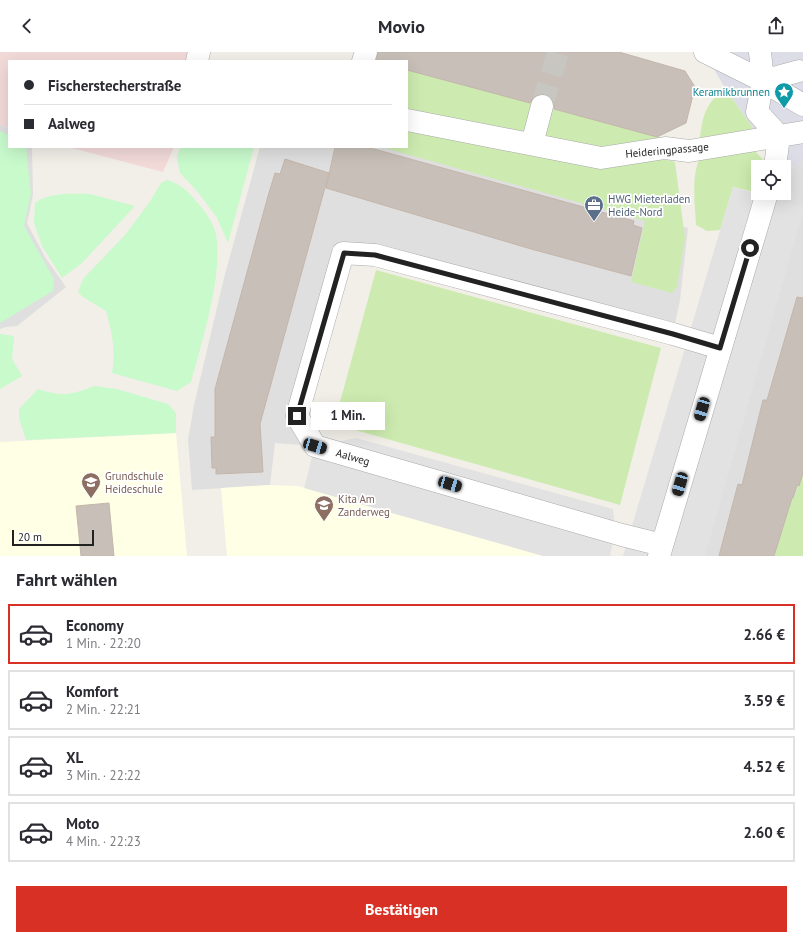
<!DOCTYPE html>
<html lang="de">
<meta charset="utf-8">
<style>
body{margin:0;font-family:"PT Sans",sans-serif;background:#f7f7f7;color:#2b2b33;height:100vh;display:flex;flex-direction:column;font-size:15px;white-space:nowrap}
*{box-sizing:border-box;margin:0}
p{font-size:13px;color:#7c7c81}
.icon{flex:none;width:22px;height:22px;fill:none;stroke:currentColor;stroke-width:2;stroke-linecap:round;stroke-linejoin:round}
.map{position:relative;height:504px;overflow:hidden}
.side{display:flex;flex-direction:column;background:#fff;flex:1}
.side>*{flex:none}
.banner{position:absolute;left:8px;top:8px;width:400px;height:88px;border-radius:0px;box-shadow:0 4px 16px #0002;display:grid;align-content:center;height:88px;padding:0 16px;background:#fff}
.controls{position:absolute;left:751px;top:108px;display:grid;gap:8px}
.controls a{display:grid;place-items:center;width:40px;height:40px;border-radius:0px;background:#fff;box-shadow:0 4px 16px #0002;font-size:20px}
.scale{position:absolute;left:12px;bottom:10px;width:82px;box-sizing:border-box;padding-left:4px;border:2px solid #222;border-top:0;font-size:11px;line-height:14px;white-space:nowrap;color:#222;-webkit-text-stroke:3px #fff;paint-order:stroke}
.end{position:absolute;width:18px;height:18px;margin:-9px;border:5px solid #222;background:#fff;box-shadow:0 0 0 2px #fff}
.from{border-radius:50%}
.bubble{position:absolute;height:28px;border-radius:0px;background:#fff;box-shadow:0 4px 16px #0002;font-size:13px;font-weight:700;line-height:28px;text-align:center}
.car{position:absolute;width:12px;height:24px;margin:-12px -6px;border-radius:5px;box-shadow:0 0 3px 1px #0007;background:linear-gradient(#222 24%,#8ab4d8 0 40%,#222 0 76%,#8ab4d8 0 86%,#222 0)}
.banner b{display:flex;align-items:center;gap:14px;height:38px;font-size:15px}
.banner b+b{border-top:1px solid #e1e1e2}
.banner i{width:10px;height:10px;background:#2b2b33}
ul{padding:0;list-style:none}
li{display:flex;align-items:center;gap:12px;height:60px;margin:0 8px 6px;padding:0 8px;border:2px solid #e1e1e2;border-radius:0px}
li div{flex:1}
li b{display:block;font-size:15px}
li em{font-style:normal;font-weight:700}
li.selected{border-color:#d93025}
li>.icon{width:36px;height:36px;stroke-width:1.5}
h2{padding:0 16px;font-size:18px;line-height:48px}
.primary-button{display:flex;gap:8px;margin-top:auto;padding:8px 16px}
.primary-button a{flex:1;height:46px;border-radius:0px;background:#d93025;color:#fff;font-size:16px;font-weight:700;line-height:46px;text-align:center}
header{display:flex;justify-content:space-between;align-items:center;height:52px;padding:0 16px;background:#fff;font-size:18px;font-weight:700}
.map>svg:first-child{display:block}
.residential{fill:#e0dfdf}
.commercial{fill:#f2dad9}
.education{fill:#ffffe5}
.grass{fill:#cdebb0}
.park{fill:#c8facc}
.parking{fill:#e2e2e2}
.plaza{fill:#dddde8}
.building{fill:#c7bfb8;stroke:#c4b6ab}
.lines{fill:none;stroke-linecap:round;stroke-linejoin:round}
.minor-tunnel{stroke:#c8c6c1;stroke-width:22;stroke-dasharray:22 11;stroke-linecap:butt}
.minor-casing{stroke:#a9a9a9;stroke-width:23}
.minor{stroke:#fff;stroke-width:22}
.route{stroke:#222;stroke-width:5}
.labels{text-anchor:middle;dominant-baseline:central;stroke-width:3.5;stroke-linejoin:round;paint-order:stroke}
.culture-label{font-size:11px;fill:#0d838f;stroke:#fff;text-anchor:end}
.street-label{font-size:11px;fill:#222;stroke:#fff}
.service-label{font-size:11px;fill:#4e5e75;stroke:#fff;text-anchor:start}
.education-label{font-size:11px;fill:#785e54;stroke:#fff;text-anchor:start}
</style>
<header><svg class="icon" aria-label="back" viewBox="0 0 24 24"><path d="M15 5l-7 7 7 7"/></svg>Movio<svg class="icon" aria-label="share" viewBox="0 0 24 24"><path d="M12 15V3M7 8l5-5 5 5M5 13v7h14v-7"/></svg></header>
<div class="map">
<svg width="803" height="504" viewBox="0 0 803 504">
<rect width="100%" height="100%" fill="#f2efe9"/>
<path class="residential" d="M 0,73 L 9,76 L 9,95 L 32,95 L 33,143 L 27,171 L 45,205 L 66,235 L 17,274 L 6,275 L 0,277 Z
M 407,92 L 688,176 L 680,248 L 673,282 L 344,201 L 297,364 L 315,394 L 275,391 L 270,433 L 192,438 L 188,388 L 194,353 L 224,226 L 260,95 L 407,95 Z
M 803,109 L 803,504 L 659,504 L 767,141 L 784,141 L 784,120 Z"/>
<path class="commercial" d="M 0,0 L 199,0 L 197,9 L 9,9 L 9,76 L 0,73 Z
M 68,95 L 174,95 L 163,120 Z"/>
<path class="education" d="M 176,381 L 187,504 L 0,504 L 0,390 Z
M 270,433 L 298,434 L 543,504 L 227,504 L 221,436 Z"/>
<path class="grass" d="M 407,18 L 659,85 L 660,93 L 606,99 L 407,62 Z
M 725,36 L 756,80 L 707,93 L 700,86 C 703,61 706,52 725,36 Z
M 407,75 L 659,106 L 675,110 L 685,186 L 677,235 L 672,241 L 631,230 L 645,169 L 381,95 L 407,95 Z
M 754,98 L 766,111 L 766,115 L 758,115 L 758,141 L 733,135 L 720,178 L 707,179 L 696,173 C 695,150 690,120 703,100 Z
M 376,218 L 661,296 L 620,453 L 334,372 Z
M 803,421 L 803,504 L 774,504 L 788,458 L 789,445 L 794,446 Z"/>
<path class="park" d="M 0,79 L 9,83 L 9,95 L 26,95 L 31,142 L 24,174 L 54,227 L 53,239 L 0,271 Z
M 181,95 L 254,95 L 228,191 L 217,166 L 197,139 L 180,121 L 177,104 Z
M 167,128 C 179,131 188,139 196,149 C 206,160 216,174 217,189 C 221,229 202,290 191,330 L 177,339 L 112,321 C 116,299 112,280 106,259 L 83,245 L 78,240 L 83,227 L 125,183 L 149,151 L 161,131 Z
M 90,142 L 135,154 L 82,211 L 62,226 L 42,194 L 34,171 L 35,151 C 50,140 73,142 90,142 Z
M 0,282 L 14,284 L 12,307 L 22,324 L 0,337 Z
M 94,334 L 117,337 L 168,352 L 176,361 L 176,381 L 26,388 L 19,366 L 19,357 L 38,337 C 61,345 72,343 94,334 Z"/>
<path class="parking" d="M 733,135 L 803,155 L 803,159 L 705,504 L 623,504 Z
M 356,386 L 613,457 L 615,480 L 610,504 L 543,504 L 304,436 L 315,394 Z"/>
<path class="plaza" d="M 704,0 L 803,0 L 803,109 L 784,120 L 725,36 Z"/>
<path class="building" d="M 378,0 L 619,0 L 685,19 L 695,35 L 686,71 L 657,85 L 554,57 L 554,50 L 550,45 L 546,42 L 538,42 L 533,46 L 530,51 L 407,18 L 407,9 L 376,9 Z
M 335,95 L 367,95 L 634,169 L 633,173 L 642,176 L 631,224 L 531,197 L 326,136 Z
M 285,107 L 329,121 L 260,372 L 263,420 L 216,422 L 216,416 L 212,416 L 211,385 L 215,385 L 215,337 L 268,144 L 275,121 L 280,122 Z
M 797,245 L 803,246 L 803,421 L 799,434 L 797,433 L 793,446 L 792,446 L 774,504 L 719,504 L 738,432 L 742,433 L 763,348 L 767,348 Z
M 109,451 L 114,504 L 81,504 L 76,454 Z"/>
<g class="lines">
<path class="minor-tunnel" d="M 542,54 L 558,0"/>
<defs>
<path id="minor" d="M 705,0 L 763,29 L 803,53
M 760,0 L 763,29 L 757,60 L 779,84
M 197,9 L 199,0
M 363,9 L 366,0
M 763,29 L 799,19
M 407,68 L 601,106 L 665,96 L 689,99 L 803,80
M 532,92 L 542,54
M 775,115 L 779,84
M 662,493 L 622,483 L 315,394 L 297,364 L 343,201 L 375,203 L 673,282 L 720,296
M 659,504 L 767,141"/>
</defs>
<use href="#minor" class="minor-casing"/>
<use href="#minor" class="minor"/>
</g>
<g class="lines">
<path class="route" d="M 297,364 L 344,201 L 375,203 L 673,282 L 720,296 L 750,196"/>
</g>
<defs>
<symbol id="sight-pin" viewBox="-11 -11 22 30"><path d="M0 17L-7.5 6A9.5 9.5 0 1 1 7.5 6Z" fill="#0f9aa8" stroke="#fff"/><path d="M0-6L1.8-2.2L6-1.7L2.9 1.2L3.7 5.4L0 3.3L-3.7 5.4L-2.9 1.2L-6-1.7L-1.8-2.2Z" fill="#fff"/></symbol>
<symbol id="office-pin" viewBox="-11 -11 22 30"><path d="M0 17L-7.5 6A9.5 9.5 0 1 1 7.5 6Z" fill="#5c6f8a" stroke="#fff"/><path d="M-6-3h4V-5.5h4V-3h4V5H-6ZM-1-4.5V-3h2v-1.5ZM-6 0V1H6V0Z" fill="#fff"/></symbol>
<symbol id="school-pin" viewBox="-11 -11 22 30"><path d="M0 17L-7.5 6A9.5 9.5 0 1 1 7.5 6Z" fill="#8d6e63" stroke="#fff"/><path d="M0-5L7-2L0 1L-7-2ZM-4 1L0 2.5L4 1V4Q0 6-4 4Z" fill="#fff"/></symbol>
</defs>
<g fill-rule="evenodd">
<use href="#sight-pin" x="773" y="29" width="22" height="30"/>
<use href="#office-pin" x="583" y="142" width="22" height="30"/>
<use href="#school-pin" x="80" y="419" width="22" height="30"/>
<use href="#school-pin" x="313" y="442" width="22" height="30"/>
</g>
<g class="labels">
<g class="culture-label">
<text x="770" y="40">Keramikbrunnen</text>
</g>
<g class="street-label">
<text transform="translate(667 98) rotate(-5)">Heideringpassage</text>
<text transform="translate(353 405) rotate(16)">Aalweg</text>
</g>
<g class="service-label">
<text x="608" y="147">HWG Mieterladen<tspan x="608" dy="13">Heide-Nord</tspan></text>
</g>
<g class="education-label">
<text x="105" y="424">Grundschule<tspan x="105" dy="13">Heideschule</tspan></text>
<text x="338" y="447">Kita Am<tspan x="338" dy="13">Zanderweg</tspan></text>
</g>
</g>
</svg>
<div class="controls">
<a><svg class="icon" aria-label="locate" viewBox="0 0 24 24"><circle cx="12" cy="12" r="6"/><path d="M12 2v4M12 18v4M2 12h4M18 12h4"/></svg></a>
</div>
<div class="scale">20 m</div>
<i class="end from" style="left:750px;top:196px"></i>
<i class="end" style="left:297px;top:364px"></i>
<div class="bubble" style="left:311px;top:350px;width:74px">1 Min.</div>
<i class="car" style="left:702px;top:357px;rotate:196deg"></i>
<i class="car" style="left:315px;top:394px;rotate:106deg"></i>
<i class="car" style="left:450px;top:432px;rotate:106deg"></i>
<i class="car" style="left:680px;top:432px;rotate:196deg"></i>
<div class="banner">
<b><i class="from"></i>Fischerstecherstraße</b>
<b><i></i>Aalweg</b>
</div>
</div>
<section class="side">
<h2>Fahrt wählen</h2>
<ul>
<li class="selected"><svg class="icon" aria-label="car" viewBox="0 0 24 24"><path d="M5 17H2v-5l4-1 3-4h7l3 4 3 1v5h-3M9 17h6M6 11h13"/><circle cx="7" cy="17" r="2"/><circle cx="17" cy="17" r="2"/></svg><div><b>Economy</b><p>1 Min. · 22:20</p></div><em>2.66 €</em></li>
<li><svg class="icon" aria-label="car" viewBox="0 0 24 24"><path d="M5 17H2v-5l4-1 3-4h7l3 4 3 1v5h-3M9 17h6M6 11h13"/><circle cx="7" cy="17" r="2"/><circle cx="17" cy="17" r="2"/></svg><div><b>Komfort</b><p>2 Min. · 22:21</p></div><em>3.59 €</em></li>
<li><svg class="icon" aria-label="car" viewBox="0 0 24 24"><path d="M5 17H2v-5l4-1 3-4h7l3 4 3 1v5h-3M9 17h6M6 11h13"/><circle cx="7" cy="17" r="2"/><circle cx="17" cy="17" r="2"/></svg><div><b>XL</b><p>3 Min. · 22:22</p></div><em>4.52 €</em></li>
<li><svg class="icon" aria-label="car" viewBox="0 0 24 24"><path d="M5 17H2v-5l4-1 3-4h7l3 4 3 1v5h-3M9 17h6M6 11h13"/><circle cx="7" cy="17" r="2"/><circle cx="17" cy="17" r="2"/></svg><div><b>Moto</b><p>4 Min. · 22:23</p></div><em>2.60 €</em></li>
</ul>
<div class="primary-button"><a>Bestätigen</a></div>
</section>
